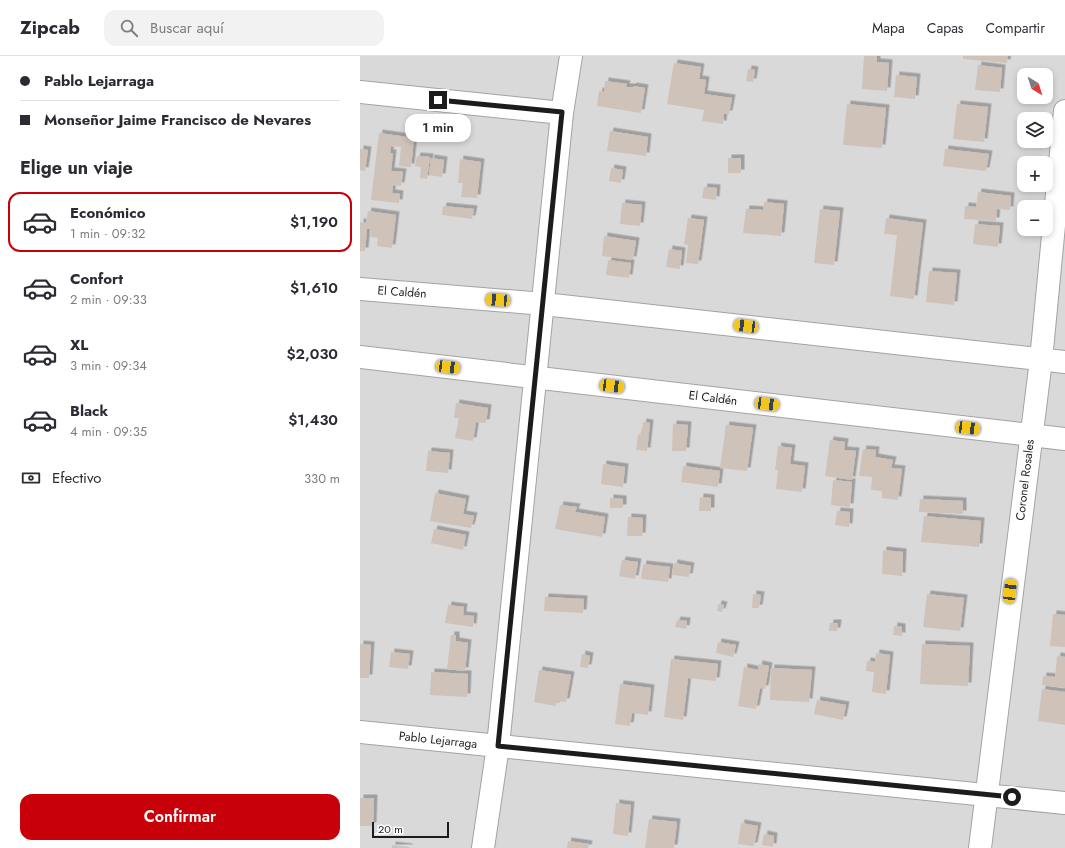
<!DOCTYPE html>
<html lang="es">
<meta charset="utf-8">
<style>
body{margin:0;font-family:Jost,sans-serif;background:#f2f2f3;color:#2b2b33;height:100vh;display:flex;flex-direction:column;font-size:15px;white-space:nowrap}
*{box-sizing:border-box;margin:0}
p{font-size:13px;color:#7c7c81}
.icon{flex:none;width:22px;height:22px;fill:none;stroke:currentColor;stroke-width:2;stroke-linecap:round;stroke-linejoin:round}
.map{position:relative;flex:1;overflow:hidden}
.panel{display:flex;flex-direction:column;background:#fff;width:360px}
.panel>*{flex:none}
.banner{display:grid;align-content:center;height:88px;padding:0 20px;background:#fff}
.needle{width:26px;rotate:142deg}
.fabs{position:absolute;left:657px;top:12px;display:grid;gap:8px}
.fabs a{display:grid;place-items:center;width:36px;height:36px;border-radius:8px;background:#fff;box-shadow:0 2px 6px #0003;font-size:20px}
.scale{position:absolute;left:12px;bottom:10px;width:77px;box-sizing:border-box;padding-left:4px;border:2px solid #1c1c1c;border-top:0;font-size:11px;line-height:14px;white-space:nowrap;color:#1c1c1c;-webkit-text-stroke:3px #fff;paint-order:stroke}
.end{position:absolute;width:18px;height:18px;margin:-9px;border:5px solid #1c1c1c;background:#fff;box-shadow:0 0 0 2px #fff}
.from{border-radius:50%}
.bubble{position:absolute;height:28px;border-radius:12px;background:#fff;box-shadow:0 2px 6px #0003;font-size:13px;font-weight:600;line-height:28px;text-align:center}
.car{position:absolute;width:12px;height:24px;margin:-12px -6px;border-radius:5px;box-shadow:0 0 3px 1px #0007;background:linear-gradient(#f5c518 24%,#345 0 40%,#f5c518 0 76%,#345 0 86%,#f5c518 0)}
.banner b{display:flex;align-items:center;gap:14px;height:38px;font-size:15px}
.banner b+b{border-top:1px solid #e1e1e2}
.banner i{width:10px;height:10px;background:#2b2b33}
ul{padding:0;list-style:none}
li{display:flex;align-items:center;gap:12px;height:60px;margin:0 8px 6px;padding:0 12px;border:2px solid transparent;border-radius:12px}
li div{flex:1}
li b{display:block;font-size:15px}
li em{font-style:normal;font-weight:600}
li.on{border-color:#c80009}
li>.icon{width:36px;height:36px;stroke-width:1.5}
h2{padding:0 20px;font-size:18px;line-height:48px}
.pay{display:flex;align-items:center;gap:10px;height:44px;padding:0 20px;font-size:15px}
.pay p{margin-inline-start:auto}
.primary-button{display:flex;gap:8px;margin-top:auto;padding:8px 20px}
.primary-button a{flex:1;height:46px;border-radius:12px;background:#c80009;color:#fff;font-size:16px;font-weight:600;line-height:46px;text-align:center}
header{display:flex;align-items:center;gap:24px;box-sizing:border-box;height:56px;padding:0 20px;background:#fff;border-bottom:1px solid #e1e1e2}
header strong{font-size:19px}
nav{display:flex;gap:22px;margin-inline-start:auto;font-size:14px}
.search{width:280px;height:36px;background:#f2f2f3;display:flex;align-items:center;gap:10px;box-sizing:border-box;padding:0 14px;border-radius:12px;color:#7c7c81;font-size:15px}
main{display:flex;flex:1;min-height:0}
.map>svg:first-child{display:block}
.residential{fill:#dad9d9;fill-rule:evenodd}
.building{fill:#cfc2b9;filter:url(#shadow)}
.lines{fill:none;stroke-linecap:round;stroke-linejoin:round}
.minor-casing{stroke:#a3a3a3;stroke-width:24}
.minor{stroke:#fff;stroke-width:22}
.route{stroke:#1c1c1c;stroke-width:5}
.labels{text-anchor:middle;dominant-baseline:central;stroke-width:3.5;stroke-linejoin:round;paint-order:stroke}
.street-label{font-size:12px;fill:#1c1c1c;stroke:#fff}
</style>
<header>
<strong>Zipcab</strong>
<div class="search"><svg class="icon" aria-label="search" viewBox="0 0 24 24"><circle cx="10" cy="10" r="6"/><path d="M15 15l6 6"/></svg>Buscar aquí</div>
<nav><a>Mapa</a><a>Capas</a><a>Compartir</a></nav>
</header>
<main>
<section class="panel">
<div class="banner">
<b><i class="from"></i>Pablo Lejarraga</b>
<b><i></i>Monseñor Jaime Francisco de Nevares</b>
</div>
<h2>Elige un viaje</h2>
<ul>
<li class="on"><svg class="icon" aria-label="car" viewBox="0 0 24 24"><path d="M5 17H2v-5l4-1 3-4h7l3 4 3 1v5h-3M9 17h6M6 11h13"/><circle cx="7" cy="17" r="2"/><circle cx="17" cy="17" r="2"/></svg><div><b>Económico</b><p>1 min · 09:32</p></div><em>$1,190</em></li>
<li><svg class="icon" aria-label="car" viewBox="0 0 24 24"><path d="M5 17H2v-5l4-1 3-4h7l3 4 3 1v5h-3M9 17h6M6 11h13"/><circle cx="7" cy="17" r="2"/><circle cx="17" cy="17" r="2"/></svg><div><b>Confort</b><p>2 min · 09:33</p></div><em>$1,610</em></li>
<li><svg class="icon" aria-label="car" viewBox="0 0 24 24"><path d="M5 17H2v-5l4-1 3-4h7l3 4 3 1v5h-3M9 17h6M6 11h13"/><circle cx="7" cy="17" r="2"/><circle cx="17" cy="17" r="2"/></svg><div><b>XL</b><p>3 min · 09:34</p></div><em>$2,030</em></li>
<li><svg class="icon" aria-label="car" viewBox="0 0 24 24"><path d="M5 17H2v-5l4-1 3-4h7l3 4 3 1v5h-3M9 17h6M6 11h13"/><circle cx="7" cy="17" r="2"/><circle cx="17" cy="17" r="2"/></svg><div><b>Black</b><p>4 min · 09:35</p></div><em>$1,430</em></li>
</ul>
<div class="pay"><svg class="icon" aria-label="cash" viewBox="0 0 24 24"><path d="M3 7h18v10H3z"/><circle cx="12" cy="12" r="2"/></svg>Efectivo<p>330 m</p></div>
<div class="primary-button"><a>Confirmar</a></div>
</section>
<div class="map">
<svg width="705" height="792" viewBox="0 0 705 792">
<defs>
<filter id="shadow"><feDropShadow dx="3.5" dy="-3.5" stdDeviation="0" flood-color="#0004"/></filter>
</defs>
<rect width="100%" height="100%" fill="#efe9e0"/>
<path class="residential" d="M 0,0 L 705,0 L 705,792 L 0,792 ZM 664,19 L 686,19 L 686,41 L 664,41 ZM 664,63 L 686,63 L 686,85 L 664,85 ZM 664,107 L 686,107 L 686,129 L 664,129 ZM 664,151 L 686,151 L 686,173 L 664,173 Z"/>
<path class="building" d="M 504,0 L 517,0 L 517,6 L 529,7 L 527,35 L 502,33 Z
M 603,0 L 648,0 L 647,7 L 603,3 Z
M 314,7 L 341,11 L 339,23 L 346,24 L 344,38 L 372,42 L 369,58 L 364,58 L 363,68 L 342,65 L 344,54 L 307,48 Z
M 618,9 L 642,12 L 640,36 L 615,34 Z
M 388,13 L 395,14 L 393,26 L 386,25 Z
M 536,19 L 557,21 L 555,43 L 534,41 Z
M 245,25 L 267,28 L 266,31 L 273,31 L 273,30 L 285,32 L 281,57 L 237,50 L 239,35 L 244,36 Z
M 487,48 L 526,52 L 522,92 L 483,89 Z
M 597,48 L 628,51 L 624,86 L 593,83 Z
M 250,75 L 288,81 L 286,100 L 247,95 Z
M 19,77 L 54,82 L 51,111 L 39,110 L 41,91 L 31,90 L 30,97 L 33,97 L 31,115 L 43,116 L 41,130 L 33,129 L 32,137 L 40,138 L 39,147 L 11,144 Z
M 0,93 L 8,94 L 5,115 L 0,114 Z
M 585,93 L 629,98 L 626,115 L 583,110 Z
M 57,100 L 70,101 L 67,123 L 60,122 L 61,111 L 55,110 Z
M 71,102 L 84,104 L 82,121 L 69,119 Z
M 368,102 L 381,102 L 381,117 L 368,117 Z
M 100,103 L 121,106 L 117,142 L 101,141 L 103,127 L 98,127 Z
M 251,112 L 263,114 L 261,127 L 249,125 Z
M 344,131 L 357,132 L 356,144 L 342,142 Z
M 618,136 L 651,140 L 650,154 L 637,153 L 636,165 L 604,163 L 605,150 L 616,151 Z
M 404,146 L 424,148 L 421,180 L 383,177 L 386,153 L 403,154 Z
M 262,147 L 282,149 L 280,170 L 260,168 Z
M 83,150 L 114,153 L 112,163 L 82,159 Z
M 460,153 L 480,155 L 474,209 L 454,207 Z
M 8,155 L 36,159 L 32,192 L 17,190 L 18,182 L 10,181 L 11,173 L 7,173 L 5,195 L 0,195 L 0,166 L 6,167 Z
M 328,162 L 344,164 L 338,208 L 326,207 L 328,189 L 324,188 Z
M 526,162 L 563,167 L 554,243 L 530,240 L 537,179 L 524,178 Z
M 615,168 L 640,170 L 638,191 L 613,188 Z
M 244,180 L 276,185 L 273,204 L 242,200 Z
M 309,193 L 322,195 L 320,213 L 306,211 Z
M 248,204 L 271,207 L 269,222 L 246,219 Z
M 569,215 L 597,217 L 594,249 L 566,246 Z
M 96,347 L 128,352 L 126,367 L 116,366 L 113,385 L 95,382 L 99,362 L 94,362 Z
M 283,366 L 290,367 L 287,395 L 276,394 L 278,378 L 281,379 Z
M 313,368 L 328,369 L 326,395 L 312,395 Z
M 366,369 L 393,372 L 387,415 L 360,412 Z
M 470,384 L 485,386 L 484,394 L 496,395 L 492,424 L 465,420 Z
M 418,390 L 432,392 L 430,408 L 445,410 L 442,436 L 416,433 L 418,414 L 415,414 Z
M 503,393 L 516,394 L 515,401 L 533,404 L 531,412 L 542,413 L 538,444 L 522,442 L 522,435 L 511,434 L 512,421 L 499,420 Z
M 68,395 L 90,397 L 88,417 L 66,415 Z
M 243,408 L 265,411 L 263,431 L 241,428 Z
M 323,410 L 360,415 L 358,431 L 321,426 Z
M 473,424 L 492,426 L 490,451 L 471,449 Z
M 75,437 L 106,443 L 103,458 L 114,460 L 111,472 L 70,465 Z
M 340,441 L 351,442 L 351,455 L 339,455 Z
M 250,442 L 263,443 L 263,452 L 250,452 Z
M 560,443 L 603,445 L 603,458 L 559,456 Z
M 200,449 L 217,451 L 215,456 L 245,461 L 242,481 L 195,473 Z
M 477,455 L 490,456 L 489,471 L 475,469 Z
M 564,460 L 621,465 L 619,491 L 561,486 Z
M 268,461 L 283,462 L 282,480 L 267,480 Z
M 74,473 L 106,479 L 103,494 L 71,487 Z
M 523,494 L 543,496 L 542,520 L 522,518 Z
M 262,504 L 278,506 L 275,523 L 259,520 Z
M 314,507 L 331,510 L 329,521 L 312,519 Z
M 283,508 L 310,511 L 308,526 L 281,523 Z
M 393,538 L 401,539 L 399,552 L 392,552 Z
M 567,538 L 604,542 L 600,575 L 563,571 Z
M 185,541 L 224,543 L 223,557 L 184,555 Z
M 358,548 L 364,549 L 362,556 L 357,555 Z
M 88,549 L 104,551 L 103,559 L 114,560 L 113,571 L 85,567 Z
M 693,558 L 705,559 L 705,591 L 690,590 Z
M 317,564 L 327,565 L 326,573 L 315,571 Z
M 470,567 L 478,567 L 477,575 L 469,575 Z
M 534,570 L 542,571 L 542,580 L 533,579 Z
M 91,579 L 96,579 L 96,585 L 108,587 L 105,615 L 87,613 Z
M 358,586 L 376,589 L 373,601 L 356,597 Z
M 0,588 L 11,589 L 9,622 L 0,622 Z
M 562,588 L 610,590 L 608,630 L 560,628 Z
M 31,596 L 50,598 L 48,613 L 29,611 Z
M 516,597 L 530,599 L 526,638 L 512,636 L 514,616 L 506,615 L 507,605 L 515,606 Z
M 222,598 L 230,600 L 228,612 L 220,611 Z
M 697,600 L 705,601 L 705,632 L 682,629 L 683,620 L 695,621 Z
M 311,603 L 358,608 L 356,625 L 328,622 L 323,664 L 304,661 Z
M 399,608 L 409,610 L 405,633 L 400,632 L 396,653 L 378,650 L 384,611 L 398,614 Z
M 411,612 L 452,614 L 449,646 L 410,644 Z
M 179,614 L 211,619 L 206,646 L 196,645 L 196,650 L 174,646 Z
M 71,616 L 108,618 L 107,641 L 70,639 Z
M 260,628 L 291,632 L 288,659 L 272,657 L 270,670 L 255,668 Z
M 682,633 L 705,636 L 705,669 L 678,665 Z
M 457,644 L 486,649 L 483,664 L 454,658 Z
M 0,742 L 14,742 L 13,770 L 0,770 Z
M 256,747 L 271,749 L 268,780 L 253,778 Z
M 289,763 L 317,766 L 314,792 L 285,792 Z
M 381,767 L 398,770 L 394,790 L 378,788 Z
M 404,778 L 414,780 L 413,791 L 402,789 Z
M 208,785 L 229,788 L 228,792 L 207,792 Z
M 32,789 L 49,791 L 49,792 L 32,792 Z"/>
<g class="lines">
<defs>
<path id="minor" d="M 0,36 L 202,57
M 0,233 L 184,248 L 705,306
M 0,301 L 705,383
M 0,676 L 705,747
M 123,792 L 138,690 L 202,57 L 211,0
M 620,792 L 681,304 L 705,55"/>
</defs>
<use href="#minor" class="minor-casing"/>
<use href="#minor" class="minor"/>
</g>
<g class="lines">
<path class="route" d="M 78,44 L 202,56 L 138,690 L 652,741"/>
</g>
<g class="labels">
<g class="street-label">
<text transform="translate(42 236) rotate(4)">El Caldén</text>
<text transform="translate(353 342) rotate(7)">El Caldén</text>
<text transform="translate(665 424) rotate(-83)">Coronel Rosales</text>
<text transform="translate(78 684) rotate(6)">Pablo Lejarraga</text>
</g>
</g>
</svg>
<div class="fabs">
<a><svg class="needle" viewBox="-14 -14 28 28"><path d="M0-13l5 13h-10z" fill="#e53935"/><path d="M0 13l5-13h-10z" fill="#7c7c81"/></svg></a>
<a><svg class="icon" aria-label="layers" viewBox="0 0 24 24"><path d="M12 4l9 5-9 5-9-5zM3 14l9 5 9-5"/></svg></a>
<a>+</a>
<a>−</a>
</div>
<div class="scale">20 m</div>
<i class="end from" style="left:652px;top:741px"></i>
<i class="end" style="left:78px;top:44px"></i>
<div class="bubble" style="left:45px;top:58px;width:66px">1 min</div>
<i class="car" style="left:138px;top:244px;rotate:274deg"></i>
<i class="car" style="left:386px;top:270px;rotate:277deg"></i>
<i class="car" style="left:88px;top:311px;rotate:97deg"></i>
<i class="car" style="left:252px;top:330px;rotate:97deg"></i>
<i class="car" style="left:407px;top:348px;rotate:97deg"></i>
<i class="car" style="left:608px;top:372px;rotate:97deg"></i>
<i class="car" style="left:650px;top:535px;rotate:7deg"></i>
</div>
</main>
